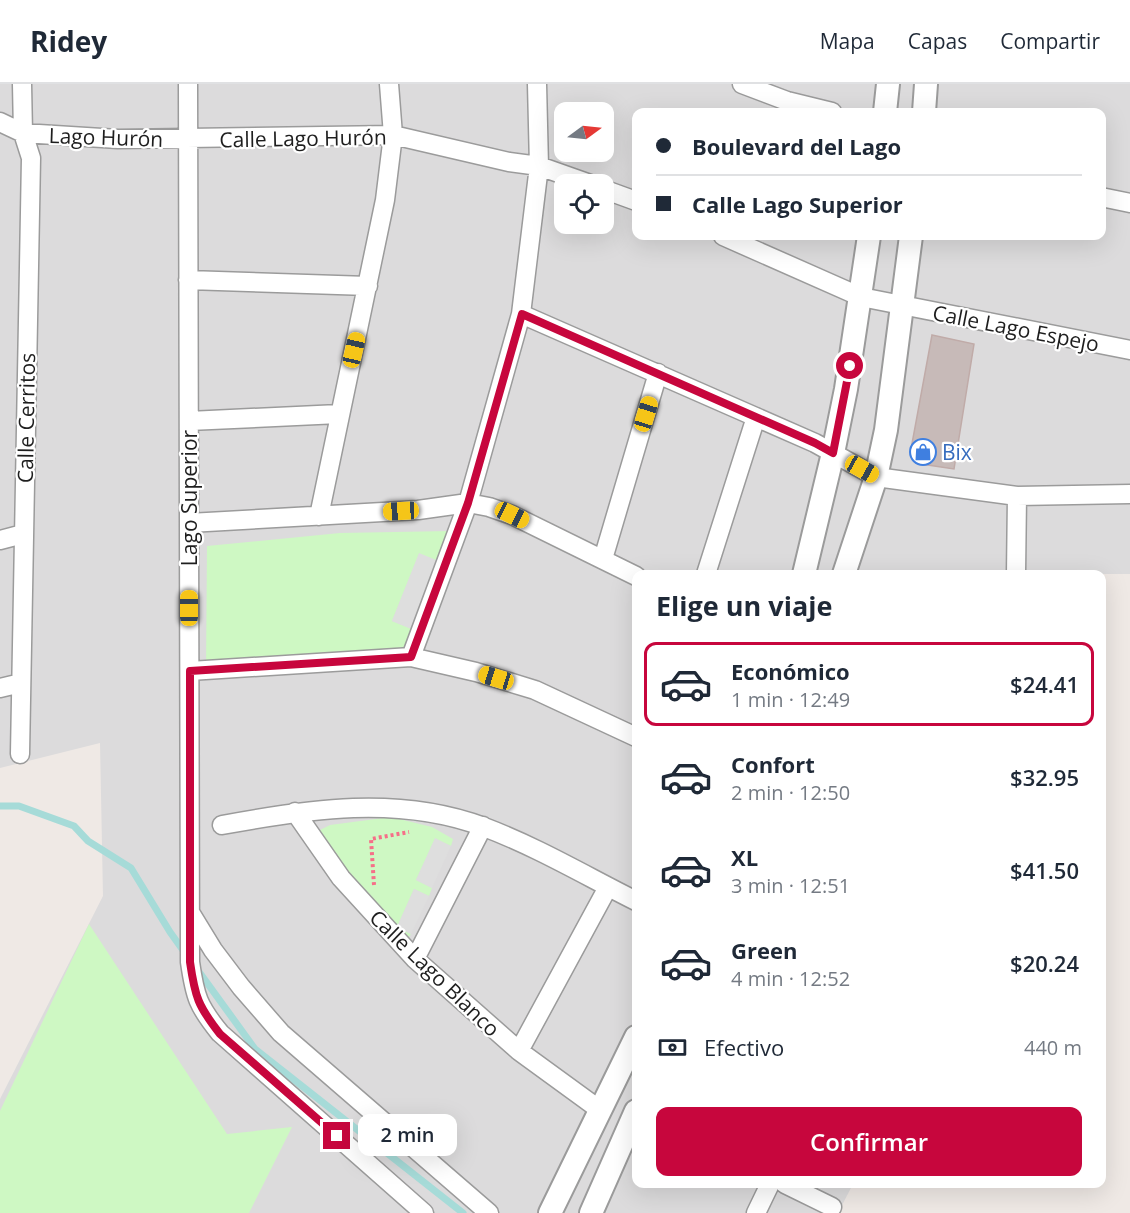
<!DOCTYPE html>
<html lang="es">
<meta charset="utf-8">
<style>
body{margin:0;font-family:"Open Sans",sans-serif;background:#f2f2f3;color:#1f2937;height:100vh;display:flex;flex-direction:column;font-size:22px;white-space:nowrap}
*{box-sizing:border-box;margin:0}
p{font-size:20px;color:#747a83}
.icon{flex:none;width:33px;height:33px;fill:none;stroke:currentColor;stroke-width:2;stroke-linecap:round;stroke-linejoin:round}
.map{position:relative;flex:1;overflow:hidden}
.sheet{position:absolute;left:632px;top:486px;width:474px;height:618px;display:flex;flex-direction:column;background:#fff;border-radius:12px;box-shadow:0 6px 24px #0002}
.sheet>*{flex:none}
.hud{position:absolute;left:632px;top:24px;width:474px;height:132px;border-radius:12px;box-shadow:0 6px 24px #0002;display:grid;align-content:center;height:132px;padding:0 24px;background:#fff}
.needle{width:39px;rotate:75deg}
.buttons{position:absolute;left:554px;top:18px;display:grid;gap:12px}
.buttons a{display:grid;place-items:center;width:60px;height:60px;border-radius:12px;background:#fff;box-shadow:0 6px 24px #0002;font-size:30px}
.end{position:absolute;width:27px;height:27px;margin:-14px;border:8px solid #c7063d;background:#fff;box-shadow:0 0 0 3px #fff}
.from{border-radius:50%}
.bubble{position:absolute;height:42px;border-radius:12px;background:#fff;box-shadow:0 6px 24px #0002;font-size:20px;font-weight:600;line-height:42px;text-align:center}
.car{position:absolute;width:18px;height:36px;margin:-18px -9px;border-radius:8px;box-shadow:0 0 4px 2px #0007;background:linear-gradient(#f5c518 24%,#345 0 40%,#f5c518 0 76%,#345 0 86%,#f5c518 0)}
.hud b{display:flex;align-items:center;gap:21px;height:57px;font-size:22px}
.hud b+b{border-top:2px solid #e0e1e3}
.hud i{width:15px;height:15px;background:#1f2937}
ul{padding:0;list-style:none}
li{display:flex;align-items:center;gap:18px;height:84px;margin:0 12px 9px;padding:0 12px;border:3px solid transparent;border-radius:12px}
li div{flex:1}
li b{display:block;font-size:22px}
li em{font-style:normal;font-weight:600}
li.selected{border-color:#c7063d}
li>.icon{width:54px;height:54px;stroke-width:1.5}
h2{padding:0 24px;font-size:27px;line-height:72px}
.pay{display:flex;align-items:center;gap:15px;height:66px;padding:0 24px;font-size:22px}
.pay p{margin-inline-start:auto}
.cta{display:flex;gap:12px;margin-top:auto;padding:12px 24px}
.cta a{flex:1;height:69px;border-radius:12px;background:#c7063d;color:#fff;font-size:24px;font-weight:600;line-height:69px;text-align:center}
header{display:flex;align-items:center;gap:36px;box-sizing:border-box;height:84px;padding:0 30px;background:#fff;border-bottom:2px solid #e0e1e3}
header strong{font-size:28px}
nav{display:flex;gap:33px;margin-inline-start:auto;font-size:21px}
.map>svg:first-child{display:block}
.residential{fill:#dcdbdc;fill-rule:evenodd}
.park{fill:#cef8c3}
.parking{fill:#dedede}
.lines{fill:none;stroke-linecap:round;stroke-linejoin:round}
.stream{stroke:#a6dbd8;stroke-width:7}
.building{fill:#c7bab8;stroke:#c0aba8;stroke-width:1.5}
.minor-casing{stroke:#9b9b9b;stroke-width:21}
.tertiary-casing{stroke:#9b9b9b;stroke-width:26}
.path{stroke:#f66f88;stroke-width:4;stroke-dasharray:3 3;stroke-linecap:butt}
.minor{stroke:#fff;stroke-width:18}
.tertiary{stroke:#fff;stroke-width:22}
.route{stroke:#c7063d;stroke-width:8}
.labels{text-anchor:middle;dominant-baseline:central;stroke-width:4.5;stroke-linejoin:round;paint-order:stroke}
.street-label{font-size:21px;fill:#1e1e1e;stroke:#fff}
.shop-label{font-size:21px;fill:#366cbe;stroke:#fff;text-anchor:start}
</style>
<header>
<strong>Ridey</strong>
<nav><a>Mapa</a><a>Capas</a><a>Compartir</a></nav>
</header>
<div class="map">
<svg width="1130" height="1129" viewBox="0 0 1130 1129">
<rect width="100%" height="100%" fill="#efe9e5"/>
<path class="residential" d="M 0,0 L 1130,0 L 1130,490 L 636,490 L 636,1100 L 853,1100 L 838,1129 L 0,1129 L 0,1015 L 103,812 L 100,659 L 0,684 ZM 564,28 L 603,28 L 603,68 L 564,68 ZM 636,28 L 1101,28 L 1101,152 L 636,152 ZM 564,100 L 603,100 L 603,140 L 564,140 Z"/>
<path class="park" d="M 450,447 L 441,478 L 419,470 L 392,537 L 414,546 L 403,567 L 206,585 L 207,462 L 340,449 Z
M 391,733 L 432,743 L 453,755 L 451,762 L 435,755 L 416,796 L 432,804 L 429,812 L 414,805 L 397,843 L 411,850 L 406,857 L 320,756 L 320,746 L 330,741 Z
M 89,840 L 227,1050 L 292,1043 L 249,1129 L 0,1129 L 0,1027 Z"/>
<path class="parking" d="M 419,469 L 441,478 L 414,546 L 392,537 Z
M 435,754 L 451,762 L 432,804 L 416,796 Z
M 414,805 L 429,812 L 411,850 L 397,843 Z"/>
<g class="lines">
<path class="stream" d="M 0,722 L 19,722 L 74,742 L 88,757 L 131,784 L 170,848 L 185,869
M 197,885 L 255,965 L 463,1129"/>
</g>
<path class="building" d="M 932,251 L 974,260 L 954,385 L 921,380 L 911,365 Z"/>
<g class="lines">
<defs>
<path id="minor" d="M 188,0 L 190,878 C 195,913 198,922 220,949 L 424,1129
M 742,0 L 787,17 L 832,28
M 0,38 L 23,49 L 118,55 L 393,51 L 509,78 L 539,82 L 590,100
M 603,105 L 636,117
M 1101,113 L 1130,119
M 723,152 L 861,213 L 1130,266
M 188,196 L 368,202
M 521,230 L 815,359 L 876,393 L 1017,412 L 1130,410
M 189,337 L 339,330
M 319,432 L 385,116 L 393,51 L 389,0
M 189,439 L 418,426 L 468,419 L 489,423 L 512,431 L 636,492
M 0,456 L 23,450
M 603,475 L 658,289
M 706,490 L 756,333
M 1016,490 L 1017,412
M 411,573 L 468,419 L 521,230 L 539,82 L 537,0
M 190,587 L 411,573 L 476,588 L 535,606 L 636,653
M 0,604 L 21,599
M 20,670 L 31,74 L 23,49 L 22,0
M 295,728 L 341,794 L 415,875 L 519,967 L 600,1026
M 222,741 C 308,725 399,711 484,743 C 537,763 586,792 636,817
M 191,830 L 213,866 L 241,903 L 281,949 L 489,1129
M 415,875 L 483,742
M 519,967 L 608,803
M 785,1100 L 832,1123
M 756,1129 L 770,1100"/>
<path id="tertiary" d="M 885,28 L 888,0
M 924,28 L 926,0
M 804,490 L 833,369 L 846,305 L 869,152
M 844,490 L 876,393 L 886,346 L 911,152
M 550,1129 L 636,953
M 591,1129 L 636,1027"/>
</defs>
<use href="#minor" class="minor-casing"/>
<use href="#tertiary" class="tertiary-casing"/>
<path class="path" d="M 374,801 L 371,755 L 409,748"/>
<use href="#minor" class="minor"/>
<use href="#tertiary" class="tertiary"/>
</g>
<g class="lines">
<path class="route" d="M 337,1052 L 220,950 C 198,922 195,913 190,878 L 190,587 L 411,573 L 468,419 L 522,230 L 815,359 L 833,369 L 850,282"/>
</g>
<defs>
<symbol id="shop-ring" viewBox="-11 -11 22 22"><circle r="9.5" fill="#fff" stroke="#3f7fe0" stroke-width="1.5"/><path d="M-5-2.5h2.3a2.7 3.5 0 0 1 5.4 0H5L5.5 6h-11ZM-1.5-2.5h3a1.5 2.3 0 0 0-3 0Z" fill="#3f7fe0"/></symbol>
</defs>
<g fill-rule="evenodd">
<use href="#shop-ring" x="908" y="353" width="30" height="30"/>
</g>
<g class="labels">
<g class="street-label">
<text transform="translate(106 53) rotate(2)">Lago Hurón</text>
<text transform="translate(303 54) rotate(-1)">Calle Lago Hurón</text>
<text transform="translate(1016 244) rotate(11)">Calle Lago Espejo</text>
<text transform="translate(26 334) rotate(-89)">Calle Cerritos</text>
<text transform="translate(189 414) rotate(-90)">Lago Superior</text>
<text transform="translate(435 889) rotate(44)">Calle Lago Blanco</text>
</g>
<g class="shop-label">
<text x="942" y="368">Bix</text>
</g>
</g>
</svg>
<div class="buttons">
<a><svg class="needle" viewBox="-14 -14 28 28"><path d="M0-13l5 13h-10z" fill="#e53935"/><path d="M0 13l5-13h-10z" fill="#747a83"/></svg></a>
<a><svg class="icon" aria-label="locate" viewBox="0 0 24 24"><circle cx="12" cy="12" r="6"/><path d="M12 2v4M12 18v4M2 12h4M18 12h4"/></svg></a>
</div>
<i class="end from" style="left:850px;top:282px"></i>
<i class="end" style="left:337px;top:1052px"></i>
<div class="bubble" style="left:358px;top:1030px;width:99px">2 min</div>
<i class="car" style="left:354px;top:266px;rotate:13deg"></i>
<i class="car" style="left:646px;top:330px;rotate:17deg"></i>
<i class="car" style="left:862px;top:385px;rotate:119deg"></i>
<i class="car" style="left:401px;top:427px;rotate:267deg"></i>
<i class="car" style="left:512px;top:431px;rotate:116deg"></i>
<i class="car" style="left:189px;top:524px;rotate:0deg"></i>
<i class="car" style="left:496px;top:594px;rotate:287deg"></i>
<div class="hud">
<b><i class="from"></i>Boulevard del Lago</b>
<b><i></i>Calle Lago Superior</b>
</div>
<section class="sheet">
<h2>Elige un viaje</h2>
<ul>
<li class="selected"><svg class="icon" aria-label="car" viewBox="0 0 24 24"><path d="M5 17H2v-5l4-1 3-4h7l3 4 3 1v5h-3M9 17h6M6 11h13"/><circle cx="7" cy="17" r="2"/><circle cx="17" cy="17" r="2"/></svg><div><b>Económico</b><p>1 min · 12:49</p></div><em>$24.41</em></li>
<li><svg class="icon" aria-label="car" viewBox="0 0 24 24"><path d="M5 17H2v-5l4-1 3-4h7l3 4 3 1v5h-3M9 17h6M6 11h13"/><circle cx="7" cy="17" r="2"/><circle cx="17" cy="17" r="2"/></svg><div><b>Confort</b><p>2 min · 12:50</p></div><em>$32.95</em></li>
<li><svg class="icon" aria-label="car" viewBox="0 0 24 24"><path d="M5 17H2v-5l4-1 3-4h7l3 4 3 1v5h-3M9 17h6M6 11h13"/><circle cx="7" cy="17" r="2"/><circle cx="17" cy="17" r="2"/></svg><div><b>XL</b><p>3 min · 12:51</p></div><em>$41.50</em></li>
<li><svg class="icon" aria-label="car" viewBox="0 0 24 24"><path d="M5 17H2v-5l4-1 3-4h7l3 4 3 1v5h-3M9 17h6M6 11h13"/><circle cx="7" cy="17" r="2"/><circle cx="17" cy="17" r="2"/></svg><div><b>Green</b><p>4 min · 12:52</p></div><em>$20.24</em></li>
</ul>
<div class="pay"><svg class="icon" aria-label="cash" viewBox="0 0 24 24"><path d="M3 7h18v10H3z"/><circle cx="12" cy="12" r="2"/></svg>Efectivo<p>440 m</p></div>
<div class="cta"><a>Confirmar</a></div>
</section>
</div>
